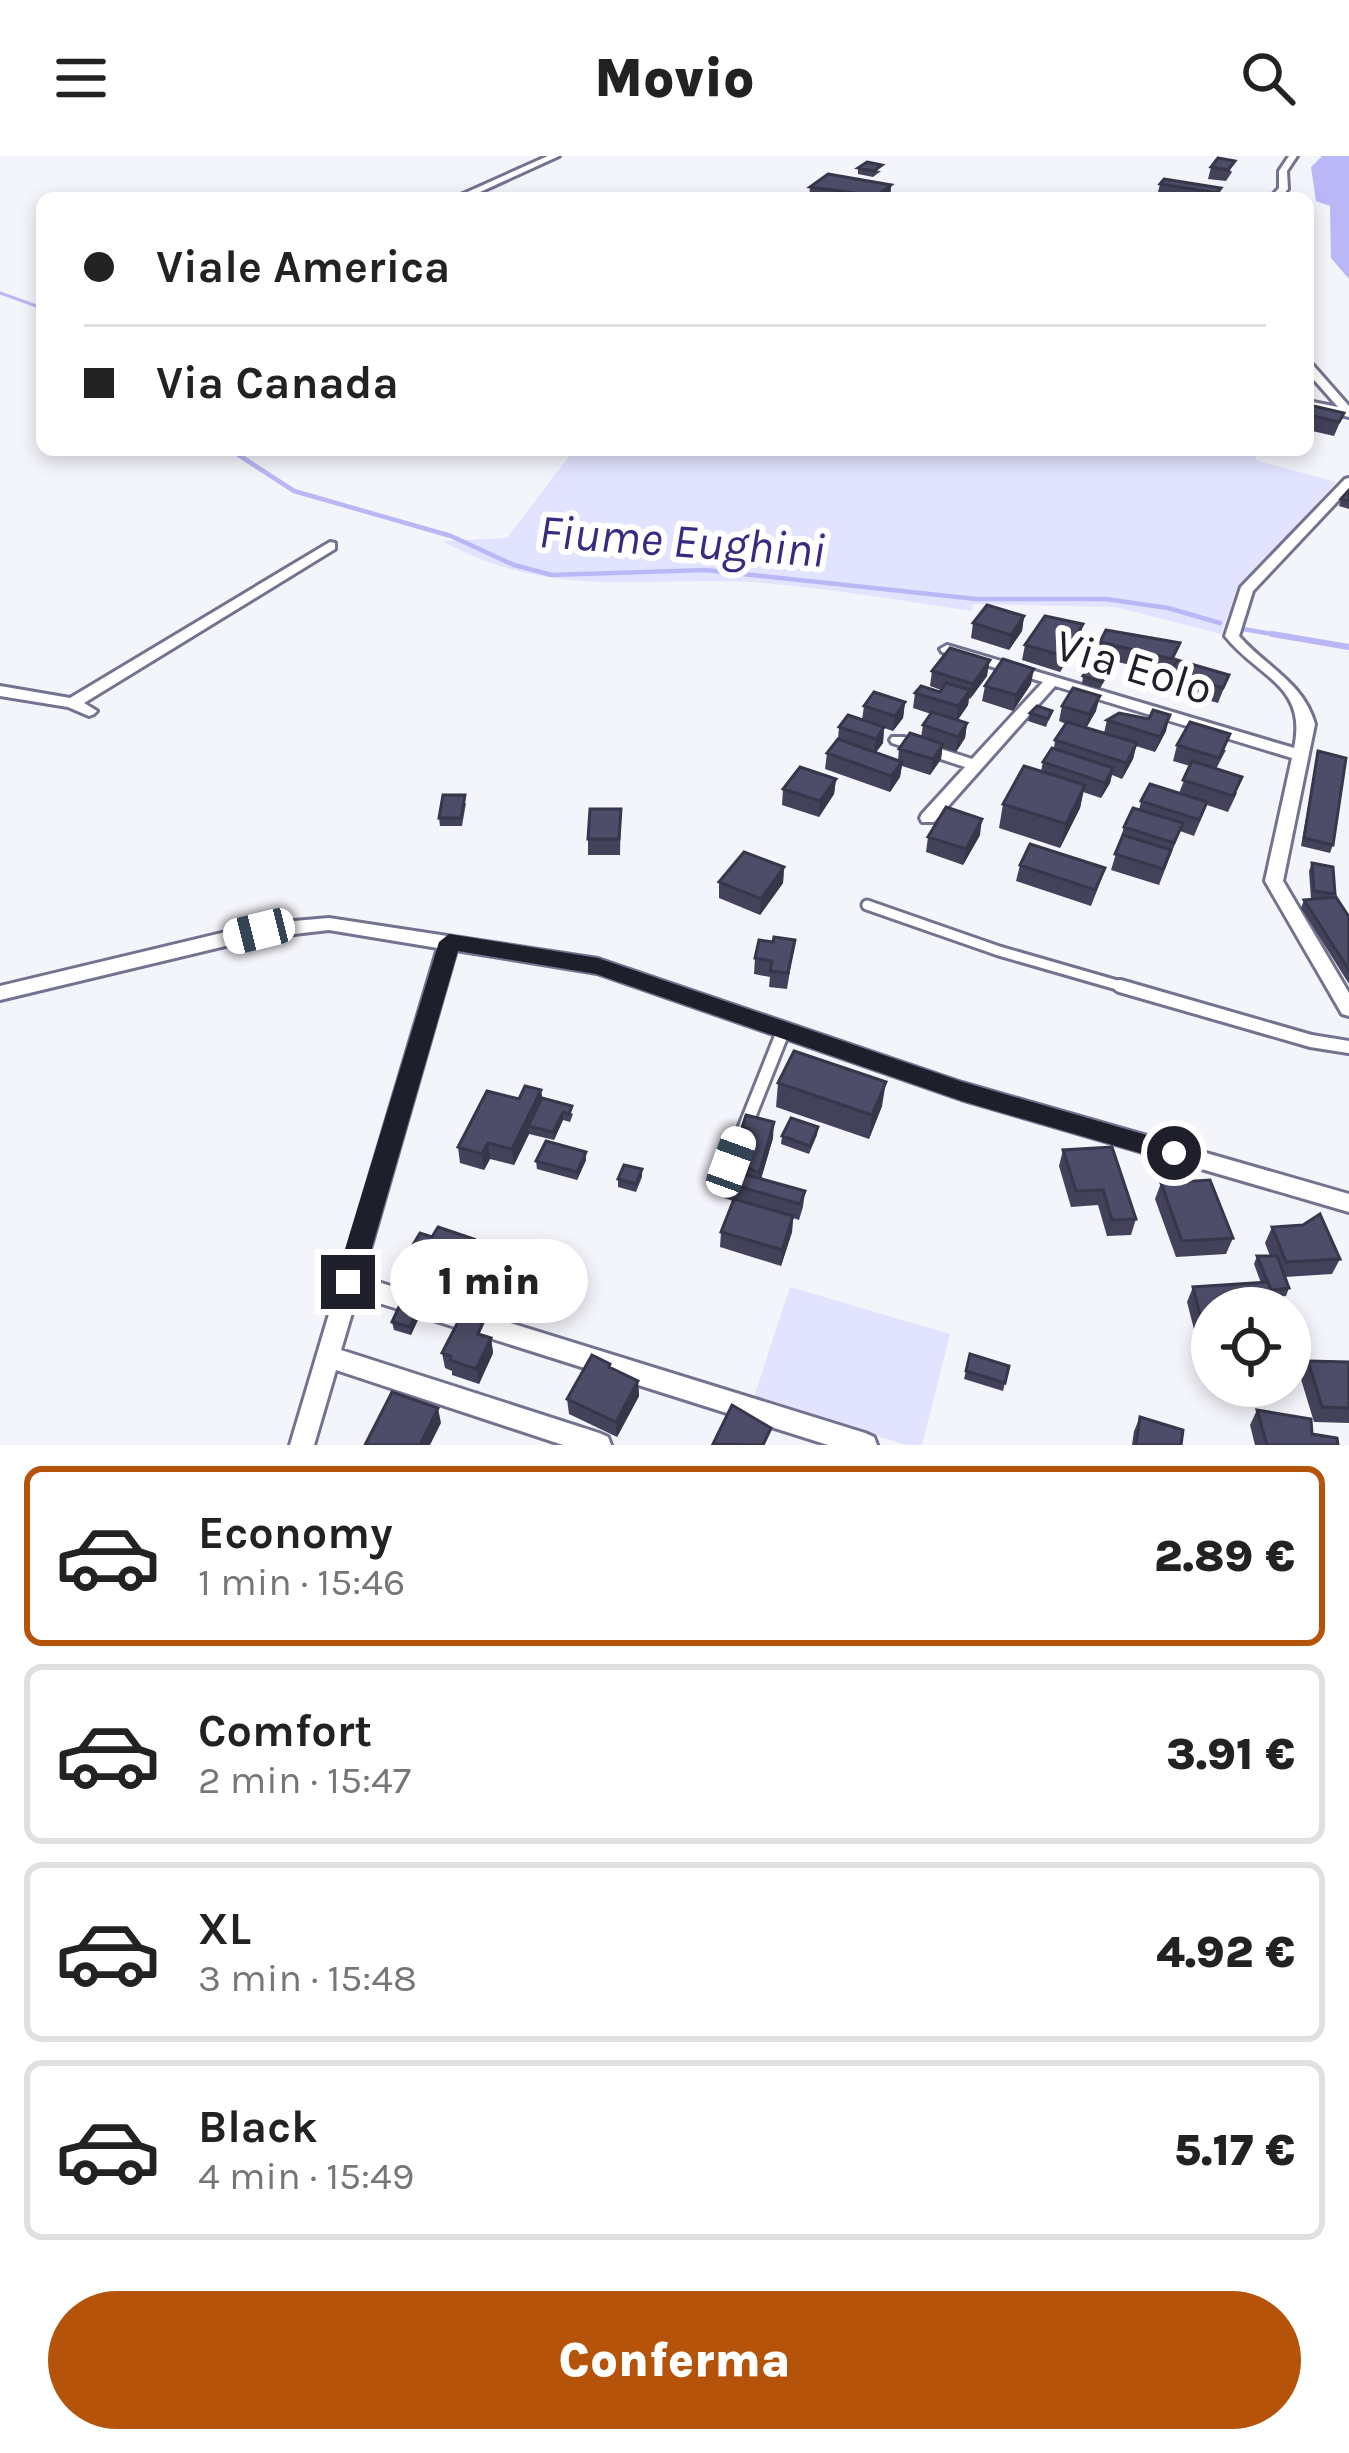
<!DOCTYPE html>
<html lang="it">
<meta charset="utf-8">
<style>
body{margin:0;font-family:Karla,sans-serif;background:#f2f2f2;color:#222;height:100vh;display:flex;flex-direction:column;font-size:45px;white-space:nowrap}
*{box-sizing:border-box;margin:0}
p{font-size:39px;color:#767676}
.icon{flex:none;width:66px;height:66px;fill:none;stroke:currentColor;stroke-width:2;stroke-linecap:round;stroke-linejoin:round}
.map{position:relative;height:1289px;overflow:hidden}
.drawer{display:flex;flex-direction:column;background:#fff;flex:1}
.drawer>*{flex:none}
.hud{position:absolute;left:36px;top:36px;width:1278px;height:264px;border-radius:18px;box-shadow:0 6px 18px #0003;display:grid;align-content:center;height:264px;padding:0 48px;background:#fff}
.tools{position:absolute;left:1191px;top:1131px;display:grid;gap:24px}
.tools a{display:grid;place-items:center;width:120px;height:120px;border-radius:50%;background:#fff;box-shadow:0 6px 18px #0003;font-size:60px}
.end{position:absolute;width:54px;height:54px;margin:-27px;border:15px solid #1f1f2b;background:#fff;box-shadow:0 0 0 6px #fff}
.from{border-radius:50%}
.bubble{position:absolute;height:84px;border-radius:42px;background:#fff;box-shadow:0 6px 18px #0003;font-size:39px;font-weight:800;line-height:84px;text-align:center}
.car{position:absolute;width:36px;height:72px;margin:-36px -18px;border-radius:15px;box-shadow:0 0 9px 3px #0007;background:linear-gradient(#fff 24%,#345 0 40%,#fff 0 76%,#345 0 86%,#fff 0)}
.hud b{display:flex;align-items:center;gap:42px;height:114px;font-size:45px}
.hud b+b{border-top:3px solid #e0e0e0}
.hud i{width:30px;height:30px;background:#222}
ul{padding:21px 0 0;list-style:none}
li{display:flex;align-items:center;gap:36px;height:180px;margin:0 24px 18px;padding:0 24px;border:6px solid #e0e0e0;border-radius:18px}
li div{flex:1}
li b{display:block;font-size:45px}
li em{font-style:normal;font-weight:800}
li.on{border-color:#b45309}
li>.icon{width:108px;height:108px;stroke-width:1.5}
.primary-button{display:flex;gap:24px;margin-top:auto;padding:24px 48px}
.primary-button a{flex:1;height:138px;border-radius:72px;background:#b45309;color:#fff;font-size:48px;font-weight:800;line-height:138px;text-align:center}
header{display:flex;justify-content:space-between;align-items:center;height:156px;padding:0 48px;background:#fff;font-size:54px;font-weight:800}
.map>svg:first-child{display:block}
.green{fill:#e2e3ff}
.water{fill:#b9b7f5}
.lines{fill:none;stroke-linecap:round;stroke-linejoin:round}
.stream-far2{stroke:#b9b7f5;stroke-width:3}
.stream-far1{stroke:#b9b7f5;stroke-width:4.5}
.stream{stroke:#b9b7f5;stroke-width:6}
.lane-far1-casing{stroke:#737390;stroke-width:15}
.lane-casing{stroke:#737390;stroke-width:18}
.street-casing{stroke:#737390;stroke-width:6}
.lane-far1{stroke:#fff;stroke-width:9}
.lane{stroke:#fff;stroke-width:12}
.street{fill:#fff;fill-rule:evenodd}
.wall{fill:#43425a}
.shaded-wall{fill:#37364a}
.building{fill:#4e4d69;stroke:#37364a;stroke-width:3}
.route{fill:#1f1f2b}
.labels{text-anchor:middle;dominant-baseline:central;stroke-width:12;stroke-linejoin:round;paint-order:stroke}
.street-label{font-size:45px;fill:#1f1f2b;stroke:#fff}
.water-label{font-size:48px;font-style:italic;fill:#392980;stroke:#fff}
</style>
<header><svg class="icon" aria-label="menu" viewBox="0 0 24 24"><path d="M4 6h16M4 12h16M4 18h16"/></svg>Movio<svg class="icon" aria-label="search" viewBox="0 0 24 24"><circle cx="10" cy="10" r="6"/><path d="M15 15l6 6"/></svg></header>
<div class="map">
<svg width="1349" height="1289" viewBox="0 0 1349 1289">
<rect width="100%" height="100%" fill="#f4f4fb"/>
<path class="green" d="M 574,294 L 1250,294 L 1258,305 L 1336,326 L 1236,435 L 1221,478 L 1116,451 L 973,448 L 972,455 C 903,445 833,433 763,427 C 642,419 555,446 442,385 L 507,382 Z
M 790,1131 L 950,1178 L 922,1289 L 906,1289 L 754,1241 Z"/>
<path class="water" d="M 1322,0 L 1349,0 L 1349,123 L 1331,102 L 1330,50 L 1316,45 L 1311,11 Z"/>
<g class="lines">
<path class="stream-far2" d="M 0,137 L 42,152"/>
<path class="stream-far1" d="M 231,294 L 294,335 L 451,380 L 514,409 L 552,419 L 705,414 L 976,443 L 1106,443 L 1168,452 L 1220,467
M 1243,473 L 1290,481"/>
<path class="stream" d="M 1272,478 L 1349,491"/>
<defs>
<path id="lane-far1" d="M 867,749 L 999,795 L 1131,833"/>
<path id="lane" d="M 1120,830 L 1311,885 L 1349,891
M 731,1006 L 784,873"/>
<path id="street" d="M 548,0 L 559,0 L 467,42 L 454,42 Z
M 1289,0 L 1297,0 L 1287,15 L 1288,33 L 1280,42 L 1270,42 L 1279,32 L 1279,15 Z
M 1308,207 L 1312,208 L 1349,250 L 1349,261 L 1308,251 L 1308,245 L 1338,251 L 1308,217 Z
M 1349,322 L 1349,333 L 1253,435 L 1239,480 C 1266,511 1303,526 1315,568 L 1283,725 L 1349,837 L 1349,860 L 1342,858 L 1265,725 L 1292,602 L 1055,530 L 934,666 L 922,666 L 920,662 L 922,658 L 965,611 L 892,587 L 890,584 L 892,581 L 904,581 L 972,603 L 1043,526 L 942,496 L 940,493 L 947,489 L 1294,592 C 1308,529 1258,522 1225,480 L 1241,431 L 1345,323 Z
M 330,386 L 335,387 L 335,393 L 84,547 L 97,555 L 94,558 L 89,560 L 68,551 L 0,540 L 0,530 L 70,542 Z
M 329,762 L 598,803 L 962,927 L 1349,1038 L 1349,1056 L 961,943 L 597,817 L 456,794 L 362,1121 L 865,1277 L 874,1281 L 877,1289 L 828,1289 L 357,1140 L 341,1194 L 599,1277 L 608,1281 L 611,1289 L 563,1289 L 336,1214 L 314,1289 L 290,1289 L 438,792 L 329,774 L 259,782 L 0,844 L 0,830 L 259,768 Z"/>
</defs>
<use href="#lane-far1" class="lane-far1-casing"/>
<use href="#lane" class="lane-casing"/>
<use href="#street" class="street-casing"/>
<use href="#lane-far1" class="lane-far1"/>
<use href="#lane" class="lane"/>
<use href="#street" class="street"/>
</g>
<path class="wall" d="M 1218,2 L 1232,16 L 1226,25 L 1208,23 L 1211,11 Z
M 858,12 L 881,15 L 873,21 L 858,18 Z
M 1160,28 L 1221,32 L 1219,42 L 1171,42 L 1157,40 Z
M 891,29 L 890,42 L 809,42 L 810,31 Z
M 1308,251 L 1344,257 L 1334,280 L 1308,274 Z
M 1349,334 L 1349,353 L 1339,350 L 1341,343 Z
M 1024,460 L 1022,475 L 1009,494 L 971,482 L 973,467 Z
M 1080,483 L 1060,516 L 1022,504 L 1025,489 Z
M 1100,486 L 1177,502 L 1168,518 L 1097,501 Z
M 932,515 L 987,520 L 970,543 L 969,542 L 968,549 L 958,564 L 967,567 L 965,582 L 956,596 L 942,592 L 941,603 L 930,619 L 902,610 L 900,621 L 890,636 L 825,613 L 827,597 L 838,583 L 839,571 L 862,564 L 864,550 L 905,546 L 903,562 L 893,575 L 884,572 L 883,587 L 876,596 L 898,604 L 899,593 L 921,581 L 923,569 L 931,558 L 913,552 L 915,537 L 940,536 L 941,534 L 930,530 Z
M 1109,515 L 1100,533 L 1082,528 L 1083,520 Z
M 1170,517 L 1229,519 L 1218,547 L 1166,532 Z
M 1031,528 L 1013,555 L 982,545 L 985,530 Z
M 1062,550 L 1096,555 L 1086,572 L 1104,577 L 1107,564 L 1166,575 L 1155,596 L 1136,590 L 1133,603 L 1122,623 L 1112,619 L 1110,627 L 1101,642 L 1083,636 L 1080,652 L 1060,692 L 999,672 L 1003,648 L 1041,615 L 1043,606 L 1054,592 L 1055,584 L 1066,568 L 1059,565 Z
M 1052,555 L 1046,571 L 1028,565 L 1030,557 Z
M 1177,589 L 1226,594 L 1216,613 L 1237,637 L 1228,656 L 1207,649 L 1194,680 L 1180,675 L 1159,729 L 1111,714 L 1124,671 L 1139,654 L 1141,645 L 1179,637 L 1190,610 L 1173,605 Z
M 1318,595 L 1333,689 L 1330,697 L 1301,690 Z
M 836,623 L 834,638 L 819,661 L 782,649 L 783,633 Z
M 466,647 L 462,670 L 440,670 L 439,662 Z
M 621,653 L 620,699 L 588,699 L 588,683 Z
M 980,679 L 963,709 L 926,696 L 928,681 Z
M 1312,707 L 1335,738 L 1333,741 L 1349,761 L 1349,828 L 1301,752 L 1304,744 L 1311,743 L 1309,715 Z
M 1020,709 L 1105,712 L 1100,727 L 1091,750 L 1016,725 Z
M 784,711 L 783,727 L 760,759 L 719,742 L 719,726 Z
M 795,784 L 787,833 L 769,831 L 770,821 L 754,818 L 755,802 Z
M 778,927 L 882,950 L 869,983 L 776,951 Z
M 541,934 L 542,942 L 573,958 L 570,966 L 563,964 L 554,984 L 529,978 L 514,1009 L 490,1003 L 484,1014 L 460,1007 L 458,991 Z
M 818,971 L 817,979 L 809,998 L 781,988 L 782,980 Z
M 742,972 L 773,982 L 761,1023 L 805,1035 L 803,1051 L 799,1064 L 793,1062 L 792,1076 L 781,1110 L 720,1091 L 721,1076 L 733,1045 L 724,1042 L 724,1026 L 735,1015 L 736,1006 L 742,988 Z
M 1063,994 L 1136,1063 L 1131,1079 L 1107,1080 L 1098,1049 L 1071,1051 L 1059,1010 Z
M 586,1004 L 577,1024 L 537,1013 L 536,1005 Z
M 642,1013 L 642,1021 L 636,1036 L 618,1031 L 618,1023 Z
M 1161,1027 L 1233,1082 L 1226,1098 L 1176,1101 L 1155,1043 Z
M 1272,1071 L 1340,1103 L 1332,1118 L 1285,1121 L 1289,1132 L 1286,1140 L 1212,1152 L 1212,1184 L 1197,1185 L 1187,1146 L 1193,1131 L 1261,1127 L 1254,1108 L 1257,1100 L 1270,1100 L 1265,1087 Z
M 410,1094 L 476,1099 L 462,1126 L 413,1110 Z
M 420,1148 L 422,1155 L 411,1179 L 394,1174 L 392,1166 Z
M 485,1180 L 491,1182 L 493,1197 L 479,1228 L 452,1219 L 452,1215 L 445,1212 L 442,1197 Z
M 970,1198 L 1009,1210 L 1003,1235 L 964,1223 Z
M 1308,1205 L 1349,1206 L 1349,1267 L 1314,1266 L 1300,1220 Z
M 610,1208 L 611,1212 L 638,1225 L 639,1240 L 617,1281 L 569,1258 L 567,1243 Z
M 1257,1254 L 1312,1278 L 1338,1289 L 1255,1289 L 1250,1269 Z
M 1140,1261 L 1181,1289 L 1132,1289 L 1134,1275 Z"/>
<path class="shaded-wall" d="M 891,29 L 890,42 L 877,42 L 877,40 Z
M 1024,460 L 1022,475 L 1009,494 L 1011,479 Z
M 1083,468 L 1080,483 L 1060,516 L 1064,500 Z
M 990,504 L 987,520 L 970,543 L 973,528 Z
M 1034,513 L 1031,528 L 1013,555 L 1016,539 Z
M 970,534 L 968,549 L 956,566 L 958,550 Z
M 1100,540 L 1096,555 L 1085,574 L 1089,558 Z
M 905,546 L 903,562 L 893,575 L 895,560 Z
M 1170,559 L 1166,575 L 1155,596 L 1160,581 Z
M 967,567 L 965,582 L 956,596 L 958,581 Z
M 884,571 L 883,587 L 874,599 L 876,583 Z
M 1137,587 L 1133,603 L 1122,623 L 1126,607 Z
M 943,588 L 941,603 L 930,619 L 933,603 Z
M 902,606 L 900,621 L 890,636 L 891,620 Z
M 1113,612 L 1110,627 L 1101,642 L 1105,627 Z
M 836,623 L 834,638 L 819,661 L 820,645 Z
M 1085,629 L 1080,652 L 1060,692 L 1066,668 Z
M 982,663 L 980,679 L 963,709 L 966,693 Z
M 784,711 L 783,727 L 760,759 L 761,743 Z
M 886,926 L 882,950 L 869,983 L 872,959 Z
M 541,934 L 543,950 L 528,970 L 529,978 L 514,1009 L 512,993 Z
M 563,956 L 563,964 L 554,984 L 553,976 Z
M 774,966 L 773,982 L 758,1033 L 759,1017 Z
M 488,987 L 490,1003 L 484,1014 L 482,998 Z
M 586,996 L 586,1004 L 577,1024 L 577,1016 Z
M 793,1060 L 792,1076 L 781,1110 L 782,1094 Z
M 474,1083 L 476,1099 L 462,1126 L 459,1110 Z
M 420,1148 L 422,1155 L 411,1179 L 410,1171 Z
M 491,1182 L 493,1197 L 479,1228 L 476,1213 Z
M 638,1225 L 639,1240 L 617,1281 L 616,1266 Z
M 438,1252 L 441,1267 L 430,1289 L 420,1289 Z"/>
<path class="building" d="M 1218,2 L 1235,5 L 1228,14 L 1211,11 Z
M 867,6 L 882,9 L 874,15 L 858,12 Z
M 828,18 L 891,29 L 877,40 L 810,31 Z
M 1164,23 L 1221,32 L 1217,37 L 1160,28 Z
M 1309,249 L 1344,257 L 1339,266 L 1308,259 Z
M 1349,334 L 1349,345 L 1341,343 Z
M 987,449 L 1024,460 L 1011,479 L 973,467 Z
M 1045,460 L 1083,468 L 1064,500 L 1025,489 Z
M 1106,474 L 1180,487 L 1172,503 L 1100,486 Z
M 950,492 L 990,504 L 973,528 L 932,515 Z
M 1003,503 L 1034,513 L 1016,539 L 985,530 Z
M 1177,504 L 1229,519 L 1223,532 L 1170,517 Z
M 1090,509 L 1109,515 L 1102,526 L 1083,520 Z
M 946,527 L 970,534 L 958,550 L 915,537 L 921,530 L 940,536 Z
M 1073,532 L 1100,540 L 1089,558 L 1062,550 Z
M 874,536 L 905,546 L 895,560 L 864,550 Z
M 1037,550 L 1052,555 L 1048,563 L 1030,557 Z
M 1153,554 L 1170,559 L 1160,581 L 1107,564 L 1119,557 L 1149,563 Z
M 932,556 L 967,567 L 958,581 L 923,569 Z
M 848,559 L 884,571 L 876,583 L 839,571 Z
M 1067,566 L 1137,587 L 1126,607 L 1055,584 Z
M 1190,566 L 1230,578 L 1219,602 L 1177,589 Z
M 910,577 L 943,588 L 933,603 L 899,593 Z
M 838,583 L 902,606 L 891,620 L 827,597 Z
M 1052,592 L 1113,612 L 1105,627 L 1043,606 Z
M 1318,595 L 1346,602 L 1333,689 L 1304,682 Z
M 1192,605 L 1242,621 L 1233,640 L 1183,624 Z
M 1024,610 L 1085,629 L 1066,668 L 1003,648 Z
M 800,611 L 836,623 L 820,645 L 783,633 Z
M 1150,628 L 1207,646 L 1199,664 L 1141,645 Z
M 443,639 L 465,639 L 461,662 L 439,662 Z
M 946,651 L 982,663 L 966,693 L 928,681 Z
M 1133,652 L 1183,667 L 1174,687 L 1124,671 Z
M 590,653 L 621,653 L 619,683 L 588,683 Z
M 1123,679 L 1171,694 L 1163,713 L 1115,698 Z
M 1030,688 L 1105,712 L 1095,734 L 1020,709 Z
M 744,696 L 784,711 L 761,743 L 719,726 Z
M 1312,707 L 1333,711 L 1335,738 L 1314,735 Z
M 1336,741 L 1349,761 L 1349,814 L 1304,744 Z
M 774,781 L 795,784 L 788,817 L 770,815 L 772,805 L 755,802 L 759,784 L 773,786 Z
M 794,895 L 886,926 L 872,959 L 778,927 Z
M 525,930 L 541,934 L 512,993 L 488,987 L 482,998 L 458,991 L 487,935 L 519,943 Z
M 542,942 L 572,950 L 569,958 L 563,956 L 553,976 L 528,970 Z
M 746,959 L 774,966 L 759,1017 L 736,1006 L 747,973 L 742,972 Z
M 791,962 L 818,971 L 810,990 L 782,980 Z
M 546,985 L 586,996 L 577,1016 L 536,1005 Z
M 1112,991 L 1136,1063 L 1112,1064 L 1103,1034 L 1076,1035 L 1063,994 Z
M 624,1009 L 642,1013 L 636,1028 L 618,1023 Z
M 729,1014 L 805,1035 L 800,1048 L 724,1026 Z
M 1210,1024 L 1233,1082 L 1182,1085 L 1161,1027 Z
M 734,1043 L 793,1060 L 782,1094 L 721,1076 Z
M 1320,1058 L 1340,1103 L 1286,1106 L 1272,1071 L 1303,1069 Z
M 438,1071 L 474,1083 L 459,1110 L 410,1094 L 420,1077 L 432,1081 Z
M 1257,1100 L 1277,1100 L 1289,1132 L 1271,1134 Z
M 1268,1126 L 1278,1152 L 1212,1152 L 1212,1169 L 1203,1170 L 1193,1131 Z
M 403,1142 L 420,1148 L 410,1171 L 392,1166 Z
M 461,1160 L 483,1167 L 478,1178 L 491,1182 L 476,1213 L 450,1204 L 451,1200 L 442,1197 Z
M 970,1198 L 1009,1210 L 1005,1227 L 966,1215 Z
M 592,1199 L 610,1208 L 609,1211 L 638,1225 L 616,1266 L 567,1243 Z
M 1308,1205 L 1349,1206 L 1349,1252 L 1322,1251 Z
M 392,1236 L 438,1252 L 420,1289 L 365,1289 Z
M 732,1249 L 771,1272 L 763,1289 L 713,1288 Z
M 1257,1254 L 1311,1263 L 1312,1278 L 1337,1282 L 1338,1289 L 1267,1289 Z
M 1140,1261 L 1183,1274 L 1181,1289 L 1136,1289 Z"/>
<path class="route" d="M 449,778 L 598,802 L 963,926 L 1174,987 L 1187,997 L 1174,1007 L 962,945 L 596,818 L 458,795 L 362,1126 L 358,1135 L 348,1138 L 339,1135 L 335,1126 L 439,786 Z"/>
<g class="labels">
<g class="street-label">
<text transform="translate(1134 511) rotate(17)">Via Eolo</text>
</g>
<g class="water-label">
<text transform="translate(682 385) rotate(4)">Fiume Eughini</text>
</g>
</g>
</svg>
<div class="tools">
<a><svg class="icon" aria-label="locate" viewBox="0 0 24 24"><circle cx="12" cy="12" r="6"/><path d="M12 2v4M12 18v4M2 12h4M18 12h4"/></svg></a>
</div>
<i class="end from" style="left:1174px;top:997px"></i>
<i class="end" style="left:348px;top:1126px"></i>
<div class="bubble" style="left:390px;top:1083px;width:198px">1 min</div>
<i class="car" style="left:259px;top:775px;rotate:256deg"></i>
<i class="car" style="left:731px;top:1006px;rotate:20deg"></i>
<div class="hud">
<b><i class="from"></i>Viale America</b>
<b><i></i>Via Canada</b>
</div>
</div>
<section class="drawer">
<ul>
<li class="on"><svg class="icon" aria-label="car" viewBox="0 0 24 24"><path d="M5 17H2v-5l4-1 3-4h7l3 4 3 1v5h-3M9 17h6M6 11h13"/><circle cx="7" cy="17" r="2"/><circle cx="17" cy="17" r="2"/></svg><div><b>Economy</b><p>1 min · 15:46</p></div><em>2.89 €</em></li>
<li><svg class="icon" aria-label="car" viewBox="0 0 24 24"><path d="M5 17H2v-5l4-1 3-4h7l3 4 3 1v5h-3M9 17h6M6 11h13"/><circle cx="7" cy="17" r="2"/><circle cx="17" cy="17" r="2"/></svg><div><b>Comfort</b><p>2 min · 15:47</p></div><em>3.91 €</em></li>
<li><svg class="icon" aria-label="car" viewBox="0 0 24 24"><path d="M5 17H2v-5l4-1 3-4h7l3 4 3 1v5h-3M9 17h6M6 11h13"/><circle cx="7" cy="17" r="2"/><circle cx="17" cy="17" r="2"/></svg><div><b>XL</b><p>3 min · 15:48</p></div><em>4.92 €</em></li>
<li><svg class="icon" aria-label="car" viewBox="0 0 24 24"><path d="M5 17H2v-5l4-1 3-4h7l3 4 3 1v5h-3M9 17h6M6 11h13"/><circle cx="7" cy="17" r="2"/><circle cx="17" cy="17" r="2"/></svg><div><b>Black</b><p>4 min · 15:49</p></div><em>5.17 €</em></li>
</ul>
<div class="primary-button"><a>Conferma</a></div>
</section>
